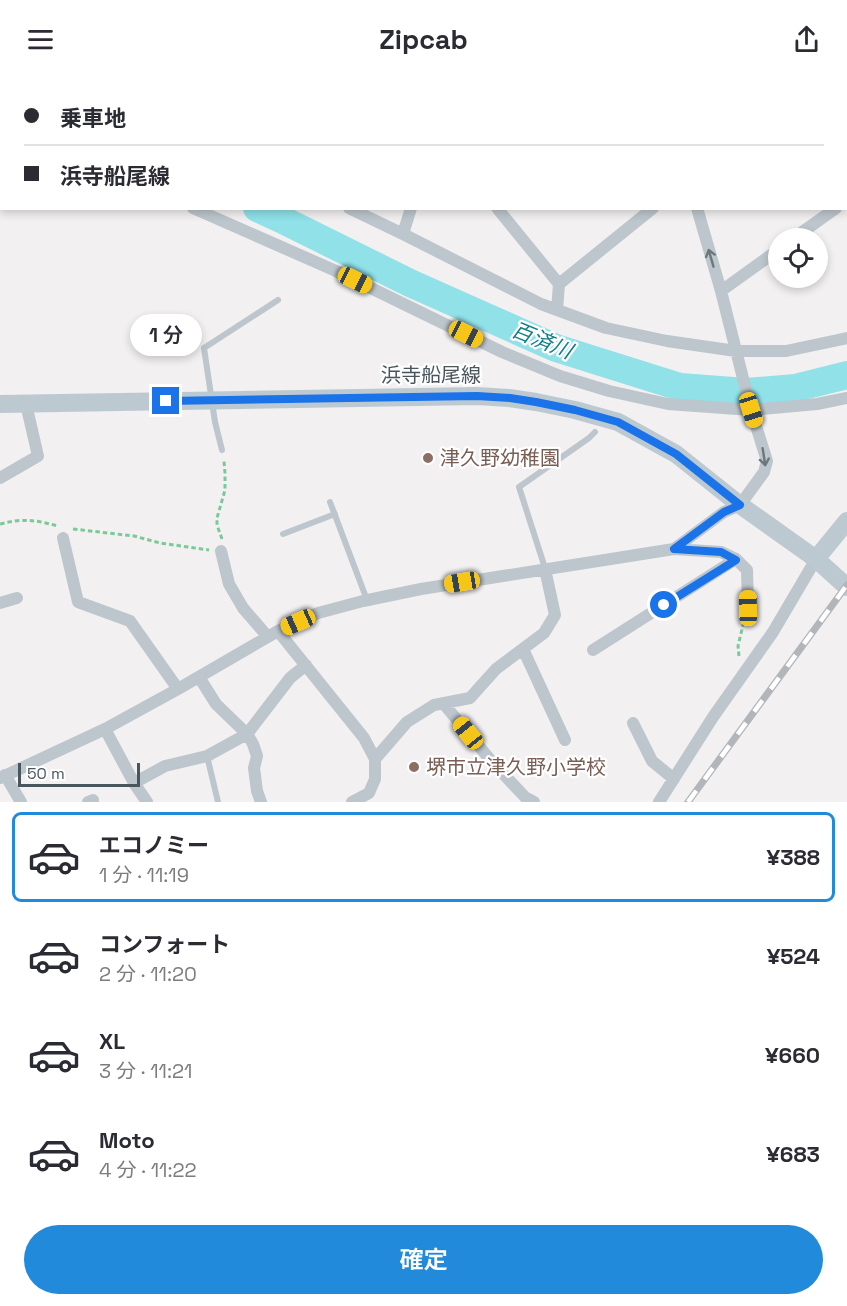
<!DOCTYPE html>
<html lang="ja">
<meta charset="utf-8">
<style>
body{margin:0;font-family:"Space Grotesk","Noto Sans JP",sans-serif;background:#f2f2f3;color:#2b2b33;height:100vh;display:flex;flex-direction:column;font-size:22px;white-space:nowrap}
*{box-sizing:border-box;margin:0}
p{font-size:20px;color:#7c7c81}
.icon{flex:none;width:33px;height:33px;fill:none;stroke:currentColor;stroke-width:2;stroke-linecap:round;stroke-linejoin:round}
.map{position:relative;height:724px;overflow:hidden}
.details{display:flex;flex-direction:column;background:#fff;flex:1}
.details>*{flex:none}
.hud{position:absolute;left:0px;top:0px;width:848px;height:132px;box-shadow:0 3px 9px #0003;display:grid;align-content:center;height:132px;padding:0 24px;background:#fff}
.controls{position:absolute;left:768px;top:150px;display:grid;gap:12px}
.controls a{display:grid;place-items:center;width:60px;height:60px;border-radius:50%;background:#fff;box-shadow:0 3px 9px #0003;font-size:30px}
.scale{position:absolute;left:18px;bottom:15px;width:122px;box-sizing:border-box;padding-left:6px;border:3px solid #49565d;border-top:0;font-size:16px;line-height:21px;white-space:nowrap;color:#49565d;-webkit-text-stroke:4px #fff;paint-order:stroke}
.end{position:absolute;width:27px;height:27px;margin:-14px;border:8px solid #1a73e8;background:#fff;box-shadow:0 0 0 3px #fff}
.from{border-radius:50%}
.bubble{position:absolute;height:42px;border-radius:21px;background:#fff;box-shadow:0 3px 9px #0003;font-size:20px;font-weight:600;line-height:42px;text-align:center}
.car{position:absolute;width:18px;height:36px;margin:-18px -9px;border-radius:8px;box-shadow:0 0 4px 2px #0007;background:linear-gradient(#f5c518 24%,#345 0 40%,#f5c518 0 76%,#345 0 86%,#f5c518 0)}
.hud b{display:flex;align-items:center;gap:21px;height:57px;font-size:22px}
.hud b+b{border-top:2px solid #e1e1e2}
.hud i{width:15px;height:15px;background:#2b2b33}
ul{padding:10px 0 0;list-style:none}
li{display:flex;align-items:center;gap:18px;height:90px;margin:0 12px 9px;padding:0 12px;border:3px solid transparent;border-radius:9px}
li div{flex:1}
li b{display:block;font-size:22px}
li em{font-style:normal;font-weight:600}
li.active{border-color:#218adb}
li>.icon{width:54px;height:54px;stroke-width:1.5}
.action{display:flex;gap:12px;margin-top:auto;padding:12px 24px}
.action a{flex:1;height:69px;border-radius:36px;background:#218adb;color:#fff;font-size:24px;font-weight:600;line-height:69px;text-align:center}
header{display:flex;justify-content:space-between;align-items:center;height:78px;padding:0 24px;background:#fff;font-size:27px;font-weight:600}
.map>svg:first-child{display:block}
.lines{fill:none;stroke-linecap:round;stroke-linejoin:round}
.river{stroke:#90e1e8;stroke-width:28}
.path{stroke:#7aca99;stroke-width:3;stroke-dasharray:4.5 3;stroke-linecap:butt}
.lane{stroke:#bcc6cc;stroke-width:6}
.street{stroke:#bcc6cc;stroke-width:12}
.secondary{stroke:#bdc9d1;stroke-width:18}
.rail-casing{stroke:#b2b6ba;stroke-width:7}
.rail{stroke:#fff;stroke-width:4.5;stroke-dasharray:14;stroke-linecap:butt}
.oneway{stroke:#6c787e}
.route{stroke:#1a73e8;stroke-width:8}
.education-dot{fill:#8d6e63;stroke:#fff;stroke-width:2}
.labels{text-anchor:middle;dominant-baseline:central;stroke-width:4.5;stroke-linejoin:round;paint-order:stroke}
.street-label{font-size:20px;fill:#49565d;stroke:#fff}
.education-label{font-size:20px;fill:#785e54;stroke:#fff;text-anchor:start}
.water-label{font-size:21px;font-style:italic;fill:#137e88;stroke:#fff}
</style>
<header><svg class="icon" aria-label="menu" viewBox="0 0 24 24"><path d="M4 6h16M4 12h16M4 18h16"/></svg>Zipcab<svg class="icon" aria-label="share" viewBox="0 0 24 24"><path d="M12 15V3M7 8l5-5 5 5M5 13v7h14v-7"/></svg></header>
<div class="map">
<svg width="847" height="724" viewBox="0 0 847 724">
<rect width="100%" height="100%" fill="#f2f0f0"/>
<g class="lines">
<path class="river" d="M 0,38 L 2,38
M 257,130 L 281,141 L 410,205 L 556,270 L 680,309 L 746,314 L 795,310 L 847,297"/>
<path class="path" d="M 0,446 C 24,440 35,442 58,448
M 73,451 L 134,458 L 160,465 L 209,472
M 222,461 L 217,447 L 217,440 L 225,412 L 225,395 L 224,383
M 739,578 L 738,568 L 744,543"/>
<path class="lane" d="M 222,372 L 215,344 L 204,270 L 278,222
M 330,424 L 367,522
M 283,456 L 335,436
M 545,490 L 519,409 L 589,360 L 595,354
M 207,678 L 218,724"/>
<path class="street" d="M 16,0 L 22,2
M 189,0 L 190,2
M 277,0 L 281,2
M 351,0 L 353,2
M 658,0 L 659,2
M 215,2 L 219,0
M 316,2 L 321,0
M 580,2 L 581,0
M 0,60 L 2,61
M 846,123 L 847,123
M 193,130 L 336,193 L 502,274 L 560,298 L 609,313 L 668,326 L 751,332 L 817,326 L 847,320
M 349,130 L 403,156 L 541,226 L 606,250 L 667,263 L 736,273 L 786,273 L 847,260
M 497,130 L 559,206
M 403,156 L 411,130
M 794,160 L 836,130
M 721,213 L 778,172
M 557,232 L 559,206 L 653,130
M 0,400 L 38,378 L 26,326
M 63,460 L 78,524 L 130,543 L 178,611
M 674,471 L 721,474 L 736,481 L 747,492 L 748,530
M 221,473 L 229,506 L 243,530 L 268,559
M 0,525 L 17,520
M 278,553 L 364,660 L 375,681 L 375,701 L 369,715 L 352,724
M 523,571 L 565,662
M 593,572 L 736,481
M 199,599 L 216,626 L 247,656 L 253,666 L 257,678 L 254,690 L 257,713 L 261,724
M 443,625 L 493,685 L 525,719 L 534,724
M 633,645 L 652,683 L 674,701
M 105,651 L 134,705 L 147,724
M 375,681 L 407,644 L 434,627 L 470,620 L 496,591 L 544,555 L 555,537 L 545,491
M 5,697 L 21,724
M 0,700 L 105,651 L 178,611 L 278,553 L 318,535 L 363,523 L 421,511 L 674,471 L 724,434 L 740,427 L 764,394 L 767,383 L 751,332 L 721,213 L 697,130
M 134,705 L 165,688 L 207,678 L 247,656 L 290,600 L 306,587
M 88,724 L 93,722
M 659,724 L 713,639 L 773,554 L 816,481"/>
<path class="secondary" d="M 0,326 L 477,318 L 509,320 L 536,324 L 575,332 L 618,344 L 676,376 L 740,427 L 816,481 L 847,509
M 816,481 L 847,443"/>
<defs>
<path id="rail" d="M 688,724 L 847,507"/>
</defs>
<use href="#rail" class="rail-casing"/>
<use href="#rail" class="rail"/>
</g>
<defs><path id="oneway-shaft" d="M-6 0H5M1.5-3L5.5 0L1.5 3" fill="none" stroke-width="1.6" stroke-linecap="round" stroke-linejoin="round" transform="scale(1.5)"/></defs>
<g class="oneway">
<use href="#oneway-shaft" transform="translate(711 180) rotate(-106)"/>
<use href="#oneway-shaft" transform="translate(764 379) rotate(81)"/>
</g>
<g class="lines">
<path class="route" d="M 166,323 L 477,318 L 510,320 L 536,324 L 575,332 L 618,344 L 676,376 L 740,427 L 724,434 L 674,471 L 721,474 L 736,482 L 664,527"/>
</g>
<g class="education-dot">
<circle cx="428" cy="380" r="6"/>
<circle cx="414" cy="689" r="6"/>
</g>
<g class="labels">
<g class="street-label">
<text x="431" y="297">浜寺船尾線</text>
</g>
<g class="education-label">
<text x="440" y="380">津久野幼稚園</text>
<text x="426" y="689">堺市立津久野小学校</text>
</g>
<g class="water-label">
<text transform="translate(542 262) rotate(22)">百済川</text>
</g>
</g>
</svg>
<div class="controls">
<a><svg class="icon" aria-label="locate" viewBox="0 0 24 24"><circle cx="12" cy="12" r="6"/><path d="M12 2v4M12 18v4M2 12h4M18 12h4"/></svg></a>
</div>
<div class="scale">50 m</div>
<i class="end from" style="left:664px;top:527px"></i>
<i class="end" style="left:166px;top:323px"></i>
<div class="bubble" style="left:130px;top:236px;width:72px">1 分</div>
<i class="car" style="left:355px;top:202px;rotate:116deg"></i>
<i class="car" style="left:466px;top:256px;rotate:117deg"></i>
<i class="car" style="left:751px;top:332px;rotate:163deg"></i>
<i class="car" style="left:462px;top:504px;rotate:261deg"></i>
<i class="car" style="left:748px;top:530px;rotate:359deg"></i>
<i class="car" style="left:298px;top:544px;rotate:246deg"></i>
<i class="car" style="left:468px;top:655px;rotate:321deg"></i>
<div class="hud">
<b><i class="from"></i>乗車地</b>
<b><i></i>浜寺船尾線</b>
</div>
</div>
<section class="details">
<ul>
<li class="active"><svg class="icon" aria-label="car" viewBox="0 0 24 24"><path d="M5 17H2v-5l4-1 3-4h7l3 4 3 1v5h-3M9 17h6M6 11h13"/><circle cx="7" cy="17" r="2"/><circle cx="17" cy="17" r="2"/></svg><div><b>エコノミー</b><p>1 分 · 11:19</p></div><em>¥388</em></li>
<li><svg class="icon" aria-label="car" viewBox="0 0 24 24"><path d="M5 17H2v-5l4-1 3-4h7l3 4 3 1v5h-3M9 17h6M6 11h13"/><circle cx="7" cy="17" r="2"/><circle cx="17" cy="17" r="2"/></svg><div><b>コンフォート</b><p>2 分 · 11:20</p></div><em>¥524</em></li>
<li><svg class="icon" aria-label="car" viewBox="0 0 24 24"><path d="M5 17H2v-5l4-1 3-4h7l3 4 3 1v5h-3M9 17h6M6 11h13"/><circle cx="7" cy="17" r="2"/><circle cx="17" cy="17" r="2"/></svg><div><b>XL</b><p>3 分 · 11:21</p></div><em>¥660</em></li>
<li><svg class="icon" aria-label="car" viewBox="0 0 24 24"><path d="M5 17H2v-5l4-1 3-4h7l3 4 3 1v5h-3M9 17h6M6 11h13"/><circle cx="7" cy="17" r="2"/><circle cx="17" cy="17" r="2"/></svg><div><b>Moto</b><p>4 分 · 11:22</p></div><em>¥683</em></li>
</ul>
<div class="action"><a>確定</a></div>
</section>
